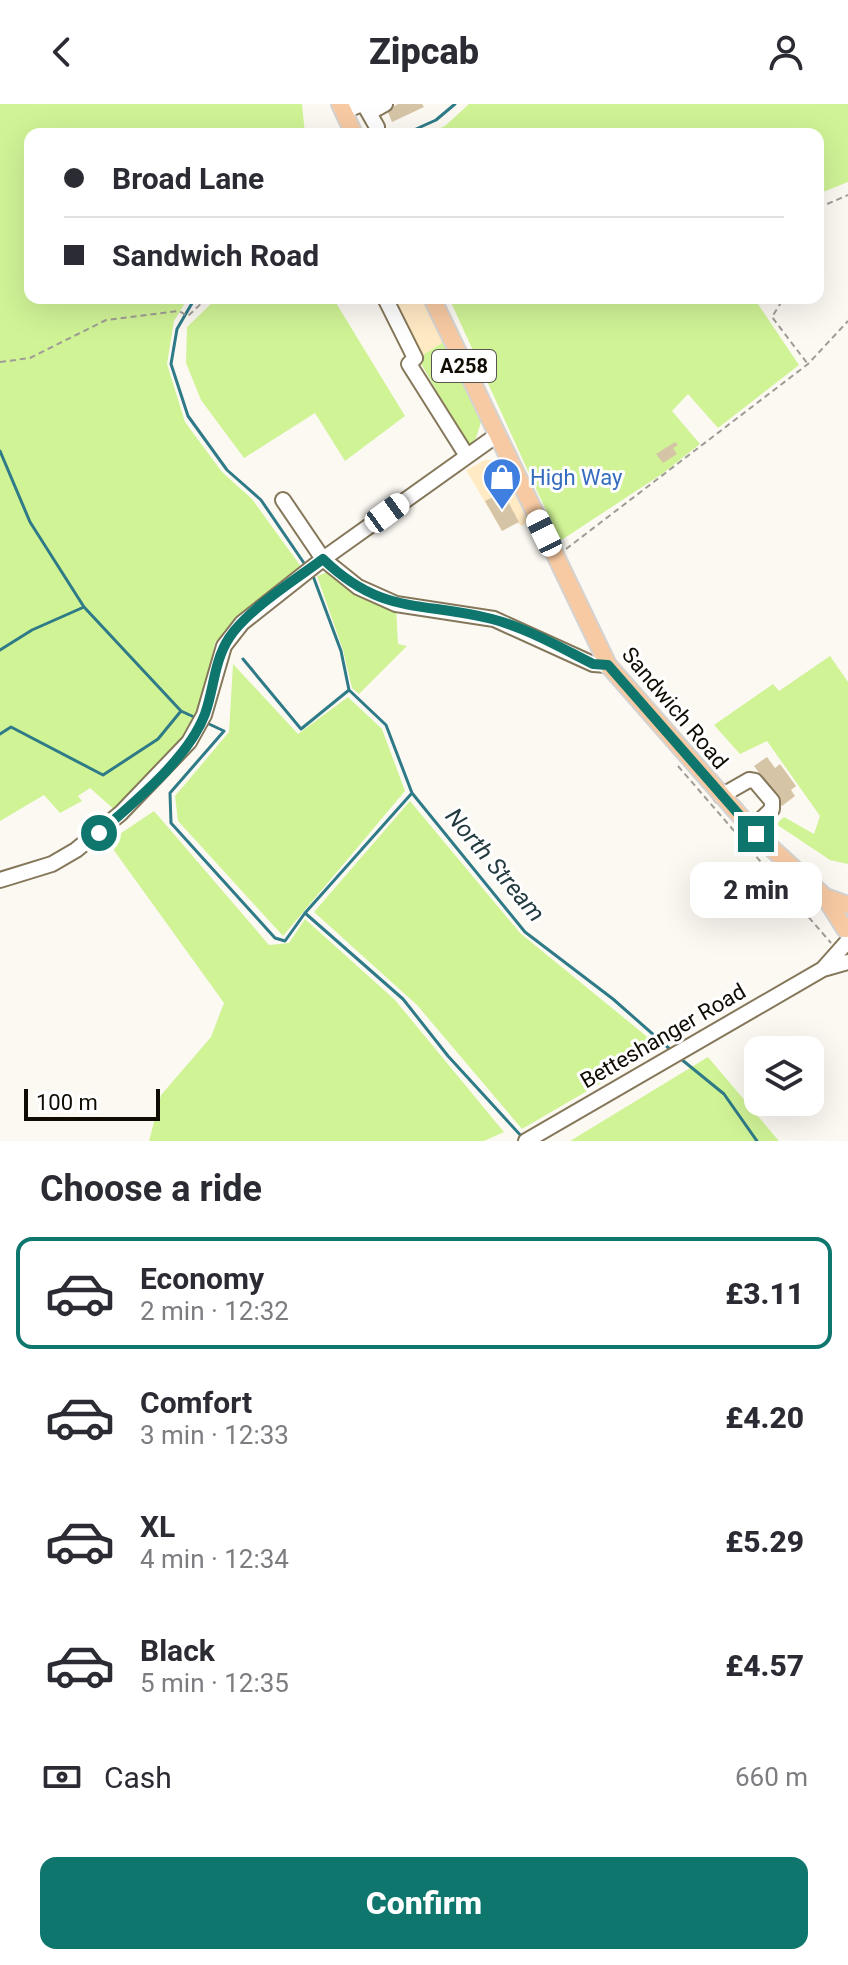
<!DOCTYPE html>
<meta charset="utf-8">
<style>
body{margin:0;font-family:Roboto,sans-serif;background:#f7f7f7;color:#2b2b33;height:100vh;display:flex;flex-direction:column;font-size:30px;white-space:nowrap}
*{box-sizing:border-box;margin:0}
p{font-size:26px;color:#7c7c81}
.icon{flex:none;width:44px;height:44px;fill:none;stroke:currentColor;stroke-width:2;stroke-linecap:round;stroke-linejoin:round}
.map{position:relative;height:1037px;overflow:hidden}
.panel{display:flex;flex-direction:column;background:#fff;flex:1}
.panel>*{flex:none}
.guide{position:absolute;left:24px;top:24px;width:800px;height:176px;border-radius:16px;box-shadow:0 8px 32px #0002;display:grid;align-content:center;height:176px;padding:0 40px;background:#fff}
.tools{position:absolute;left:744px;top:932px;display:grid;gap:16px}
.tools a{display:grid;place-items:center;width:80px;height:80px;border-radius:16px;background:#fff;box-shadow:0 8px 32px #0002;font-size:40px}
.scale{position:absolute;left:24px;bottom:20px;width:136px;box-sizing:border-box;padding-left:8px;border:4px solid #100b03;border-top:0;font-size:22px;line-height:28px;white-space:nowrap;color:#100b03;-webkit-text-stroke:6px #fff;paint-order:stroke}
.end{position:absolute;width:36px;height:36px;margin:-18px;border:10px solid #0f766e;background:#fff;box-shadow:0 0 0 4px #fff}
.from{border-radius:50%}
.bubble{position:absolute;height:56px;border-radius:16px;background:#fff;box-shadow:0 8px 32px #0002;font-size:26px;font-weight:800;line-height:56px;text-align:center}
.car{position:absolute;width:24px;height:48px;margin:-24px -12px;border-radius:10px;box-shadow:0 0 6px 2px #0007;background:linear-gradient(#fff 24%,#345 0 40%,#fff 0 76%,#345 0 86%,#fff 0)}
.guide b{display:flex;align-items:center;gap:28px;height:76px;font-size:30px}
.guide b+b{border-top:2px solid #e1e1e2}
.guide i{width:20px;height:20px;background:#2b2b33}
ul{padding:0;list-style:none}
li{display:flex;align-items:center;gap:24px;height:112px;margin:0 16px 12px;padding:0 24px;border:4px solid transparent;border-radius:16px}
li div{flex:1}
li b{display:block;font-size:30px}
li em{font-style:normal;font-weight:800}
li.selected{border-color:#0f766e}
li>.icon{width:72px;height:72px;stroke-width:1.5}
h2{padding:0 40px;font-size:36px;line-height:96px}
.pay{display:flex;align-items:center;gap:20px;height:88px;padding:0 40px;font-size:30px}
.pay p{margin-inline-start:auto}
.action{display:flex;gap:16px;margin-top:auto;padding:16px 40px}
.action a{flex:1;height:92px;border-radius:16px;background:#0f766e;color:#fff;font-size:32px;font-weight:800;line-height:92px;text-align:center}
header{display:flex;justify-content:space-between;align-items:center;height:104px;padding:0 40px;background:#fff;font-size:36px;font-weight:800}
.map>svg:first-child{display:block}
.built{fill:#ffeac4}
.green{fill:#d0f396}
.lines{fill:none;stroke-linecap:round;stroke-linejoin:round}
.stream{stroke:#2e7a87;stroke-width:3}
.building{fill:#d5c5a6}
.minor-casing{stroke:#85775a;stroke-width:18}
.major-casing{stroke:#d4d3d2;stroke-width:20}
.path{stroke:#9f9c95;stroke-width:2;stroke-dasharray:6 4;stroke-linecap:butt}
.minor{stroke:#fff;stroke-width:14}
.major{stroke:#f7caa3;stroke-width:16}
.route{stroke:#0f766e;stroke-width:10}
.labels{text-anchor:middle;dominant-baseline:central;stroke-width:6;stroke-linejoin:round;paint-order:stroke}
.shield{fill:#fff;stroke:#58544f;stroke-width:2}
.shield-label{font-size:20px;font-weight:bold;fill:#100b03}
.shop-label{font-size:22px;fill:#366cbe;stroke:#fff;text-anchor:start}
.street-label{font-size:22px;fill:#100b03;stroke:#fff}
.water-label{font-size:24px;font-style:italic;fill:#233b41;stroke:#fff}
</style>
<header><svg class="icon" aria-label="back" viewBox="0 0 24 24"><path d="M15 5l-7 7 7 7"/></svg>Zipcab<svg class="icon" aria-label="person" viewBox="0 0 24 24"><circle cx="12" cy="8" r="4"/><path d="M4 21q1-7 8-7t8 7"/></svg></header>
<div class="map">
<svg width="848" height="1037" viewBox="0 0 848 1037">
<rect width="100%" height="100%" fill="#fcf9f3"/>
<path class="built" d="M 391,194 L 427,194 L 447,236 L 418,254 Z
M 485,356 L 498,356 L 510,362 L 535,415 L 521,422 L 518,418 L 502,427 L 466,366 Z"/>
<path class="green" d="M 0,0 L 302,0 L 305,30 L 70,30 L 65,23 L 64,30 L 30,30 L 30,194 L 188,194 L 174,217 L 167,260 L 185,318 L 222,368 L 252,395 L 302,464 L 215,538 L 202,597 L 187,628 L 117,708 L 90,684 L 78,692 L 82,697 L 60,709 L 44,691 L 0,717 Z
M 469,0 L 848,0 L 848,78 L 818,90 L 818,30 L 426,30 L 445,22 Z
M 333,194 L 405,312 L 345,357 L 315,309 L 244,354 L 201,296 L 186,259 L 187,223 L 216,195 Z
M 449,194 L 754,194 L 799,261 L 718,324 L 688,290 L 672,307 L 700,340 L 662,370 L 560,437 Z
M 447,236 L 482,315 L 476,334 L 468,343 L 418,254 Z
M 328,468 L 352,487 L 396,503 L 398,540 L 407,542 L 359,590 L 352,584 L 343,546 L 317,472 Z
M 830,552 L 848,578 L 848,760 L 830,756 L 776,720 L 784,713 L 814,730 L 820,712 L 767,637 L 740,650 L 714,621 L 773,580 L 779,587 Z
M 233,560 L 298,630 L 348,593 L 382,625 L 405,687 L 283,832 L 178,717 L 175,692 L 229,628 Z
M 410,697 L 520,829 L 661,944 L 522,1025 L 417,901 L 314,808 Z
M 154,707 L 269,841 L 289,839 L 305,815 L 395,896 L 504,1028 L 484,1037 L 149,1037 L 161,991 L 211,933 L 224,899 L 108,738 Z
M 708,953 L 779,1037 L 570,1037 Z"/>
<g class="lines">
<path class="stream" d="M 405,30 L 436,16 L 455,0
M 195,194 L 177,225 L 171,260 L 188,312 L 227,366 L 261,396 L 306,462
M 0,347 L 30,418 L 84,503 L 181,607 L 158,635 L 103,671 L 11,623 L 0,630
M 313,472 L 341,547 L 349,586
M 0,546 L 32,526 L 84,503
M 243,555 L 301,625 L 349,586
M 349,586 L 386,621 L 412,689 L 525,828 L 613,895 L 672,947
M 181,607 L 194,613
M 209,620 L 224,627 L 170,689 L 171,719 L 275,834 L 285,837 L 305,809
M 412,689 L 305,809 L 403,895 L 448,952 L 523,1034
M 681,955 L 724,990 L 757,1037"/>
</g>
<path class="building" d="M 398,0 L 422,0 L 424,3 L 392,18 L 387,6 Z
M 675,338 L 678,341 L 673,344 L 677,350 L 663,359 L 656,350 Z
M 496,369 L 504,386 L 493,391 L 485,374 Z
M 493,393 L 496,399 L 506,394 L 519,418 L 502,427 L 485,397 Z
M 767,653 L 775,664 L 780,660 L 796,682 L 791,686 L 795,692 L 782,702 L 761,679 L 765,677 L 754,662 Z"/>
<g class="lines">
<defs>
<path id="minor" d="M 343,8 L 359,1 L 365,2 L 377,23 L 375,30
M 369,9 L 385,0
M 385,194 L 415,254 L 409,260 L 467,352
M 283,396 L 323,455 L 358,483 L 396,500 L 494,515 L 593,560 L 608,561
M 721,692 L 749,676 L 755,677 L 772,697 L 772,705 L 751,725
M 0,776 L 52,760 L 76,746 L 121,709 L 189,638 L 204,611 L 224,542 L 242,519 L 323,455 L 497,331
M 823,865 L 847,838
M 526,1037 L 823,865 L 848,858"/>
<path id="major" d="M 340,0 L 354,30
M 432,194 L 608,561 L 756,730 L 825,793 L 848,801
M 825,793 L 845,825"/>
</defs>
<use href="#minor" class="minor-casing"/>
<use href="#major" class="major-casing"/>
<path class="path" d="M 818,104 L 848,91
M 782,197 L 772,213 L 807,259
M 0,258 L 30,254 L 106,216 L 179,207 L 188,212 L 207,194
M 566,445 L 808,260 L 848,217
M 678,662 L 831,839"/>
<use href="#minor" class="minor"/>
<use href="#major" class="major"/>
</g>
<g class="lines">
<path class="route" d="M 99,729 C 134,698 188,655 205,610 C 214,585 214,557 229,534 C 248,505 295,476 323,455 C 382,512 422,497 492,515 C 527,524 561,544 593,560 L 608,561 L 756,730"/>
</g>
<defs>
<symbol id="shop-pin" viewBox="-11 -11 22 30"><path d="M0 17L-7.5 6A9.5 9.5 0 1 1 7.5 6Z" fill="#3f7fe0" stroke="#fff"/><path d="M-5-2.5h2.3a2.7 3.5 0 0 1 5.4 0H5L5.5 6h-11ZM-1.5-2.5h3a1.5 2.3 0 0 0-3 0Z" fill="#fff"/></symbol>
</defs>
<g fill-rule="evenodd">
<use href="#shop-pin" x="480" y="351" width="44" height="60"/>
</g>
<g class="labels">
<rect class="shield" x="432" y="246" width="64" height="32" rx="6"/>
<g class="shield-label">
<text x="464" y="262">A258</text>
</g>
<g class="shop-label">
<text x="530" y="373">High Way</text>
</g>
<g class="street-label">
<text transform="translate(675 604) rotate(50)">Sandwich Road</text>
<text transform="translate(663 932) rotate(-30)">Betteshanger Road</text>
</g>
<g class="water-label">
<text transform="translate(495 761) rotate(50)">North Stream</text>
</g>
</g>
</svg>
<div class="tools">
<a><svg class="icon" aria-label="layers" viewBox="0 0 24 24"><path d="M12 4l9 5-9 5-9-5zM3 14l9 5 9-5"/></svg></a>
</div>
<div class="scale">100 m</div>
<i class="end from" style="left:99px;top:729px"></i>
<i class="end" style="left:756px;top:730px"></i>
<div class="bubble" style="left:690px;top:758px;width:132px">2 min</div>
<i class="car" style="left:387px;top:409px;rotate:54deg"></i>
<i class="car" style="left:544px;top:429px;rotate:334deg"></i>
<div class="guide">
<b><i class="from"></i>Broad Lane</b>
<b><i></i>Sandwich Road</b>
</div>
</div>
<section class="panel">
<h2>Choose a ride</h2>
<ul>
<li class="selected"><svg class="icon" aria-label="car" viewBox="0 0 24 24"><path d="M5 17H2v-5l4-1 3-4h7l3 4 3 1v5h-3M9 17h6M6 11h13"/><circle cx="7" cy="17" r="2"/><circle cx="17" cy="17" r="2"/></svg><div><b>Economy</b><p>2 min · 12:32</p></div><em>£3.11</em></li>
<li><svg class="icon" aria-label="car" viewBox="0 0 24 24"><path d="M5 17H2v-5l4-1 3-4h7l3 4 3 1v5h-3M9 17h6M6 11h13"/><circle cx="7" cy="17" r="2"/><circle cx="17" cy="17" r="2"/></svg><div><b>Comfort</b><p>3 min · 12:33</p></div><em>£4.20</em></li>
<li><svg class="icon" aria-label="car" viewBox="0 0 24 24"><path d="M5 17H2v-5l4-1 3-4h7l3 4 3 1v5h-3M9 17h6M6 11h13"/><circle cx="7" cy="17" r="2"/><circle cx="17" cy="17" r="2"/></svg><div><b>XL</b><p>4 min · 12:34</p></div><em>£5.29</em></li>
<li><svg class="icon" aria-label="car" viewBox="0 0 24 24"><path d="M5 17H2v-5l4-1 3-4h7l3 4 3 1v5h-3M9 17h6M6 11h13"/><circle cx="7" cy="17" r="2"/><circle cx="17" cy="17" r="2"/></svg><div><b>Black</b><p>5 min · 12:35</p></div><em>£4.57</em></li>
</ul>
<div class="pay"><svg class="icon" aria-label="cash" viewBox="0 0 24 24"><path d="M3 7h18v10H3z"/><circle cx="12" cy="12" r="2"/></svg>Cash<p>660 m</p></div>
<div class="action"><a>Confirm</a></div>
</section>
